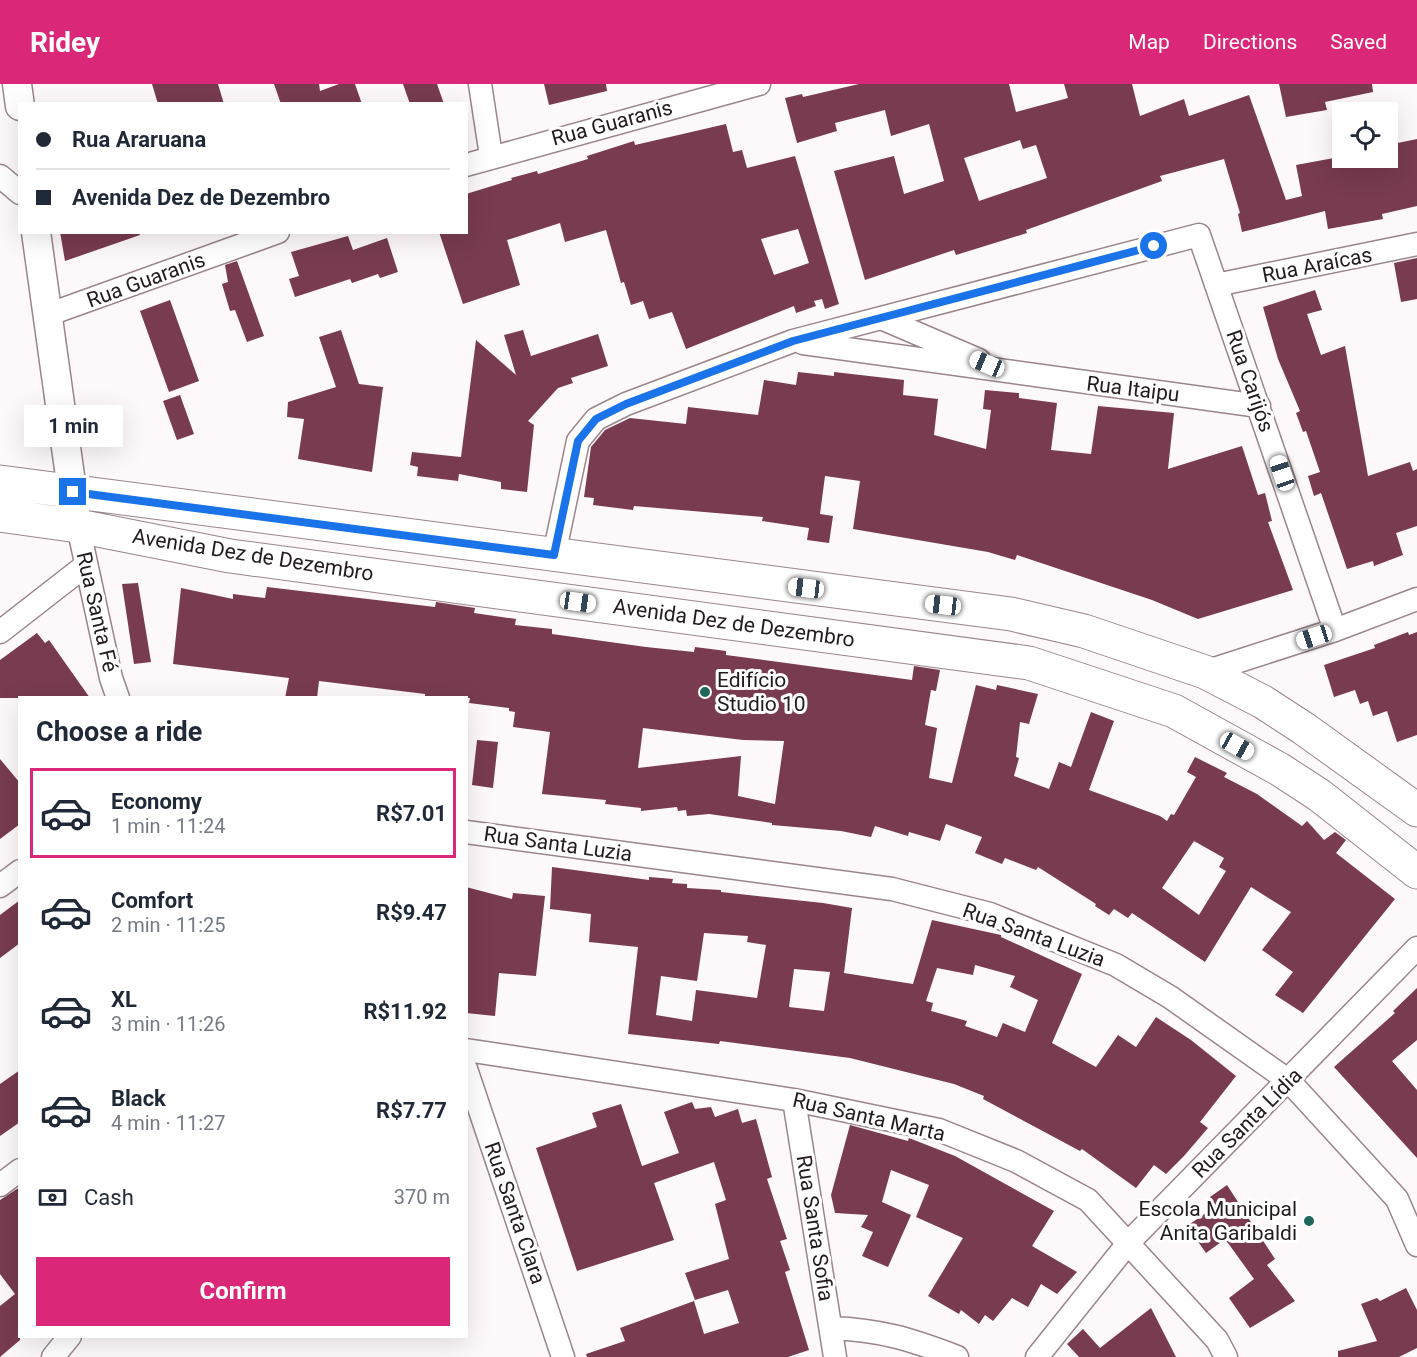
<!DOCTYPE html>
<meta charset="utf-8">
<style>
body{margin:0;font-family:Roboto,sans-serif;background:#f6f6f7;color:#1f2937;height:100vh;display:flex;flex-direction:column;font-size:22px;white-space:nowrap}
*{box-sizing:border-box;margin:0}
p{font-size:20px;color:#747a83}
.icon{flex:none;width:33px;height:33px;fill:none;stroke:currentColor;stroke-width:2;stroke-linecap:round;stroke-linejoin:round}
.map{position:relative;flex:1;overflow:hidden}
.drawer{position:absolute;left:18px;top:612px;width:450px;height:642px;display:flex;flex-direction:column;background:#fff;border-radius:0px;box-shadow:0 6px 24px #0002}
.drawer>*{flex:none}
.top-card{position:absolute;left:18px;top:18px;width:450px;height:132px;border-radius:0px;box-shadow:0 6px 24px #0002;display:grid;align-content:center;height:132px;padding:0 18px;background:#fff}
.tools{position:absolute;left:1332px;top:18px;display:grid;gap:12px}
.tools a{display:grid;place-items:center;width:66px;height:66px;border-radius:0px;background:#fff;box-shadow:0 6px 24px #0002;font-size:30px}
.end{position:absolute;width:27px;height:27px;margin:-14px;border:8px solid #1a73e8;background:#fff;box-shadow:0 0 0 3px #fff}
.from{border-radius:50%}
.bubble{position:absolute;height:42px;border-radius:0px;background:#fff;box-shadow:0 6px 24px #0002;font-size:20px;font-weight:700;line-height:42px;text-align:center}
.car{position:absolute;width:18px;height:36px;margin:-18px -9px;border-radius:8px;box-shadow:0 0 4px 2px #0007;background:linear-gradient(#fff 24%,#345 0 40%,#fff 0 76%,#345 0 86%,#fff 0)}
.top-card b{display:flex;align-items:center;gap:21px;height:57px;font-size:22px}
.top-card b+b{border-top:2px solid #e0e1e3}
.top-card i{width:15px;height:15px;background:#1f2937}
ul{padding:0;list-style:none}
li{display:flex;align-items:center;gap:18px;height:90px;margin:0 12px 9px;padding:0 6px;border:3px solid transparent;border-radius:0px}
li div{flex:1}
li b{display:block;font-size:22px}
li em{font-style:normal;font-weight:700}
li.on{border-color:#db2777}
li>.icon{width:54px;height:54px;stroke-width:1.5}
h2{padding:0 18px;font-size:27px;line-height:72px}
.pay{display:flex;align-items:center;gap:15px;height:66px;padding:0 18px;font-size:22px}
.pay p{margin-inline-start:auto}
.action{display:flex;gap:12px;margin-top:auto;padding:12px 18px}
.action a{flex:1;height:69px;border-radius:0px;background:#db2777;color:#fff;font-size:24px;font-weight:700;line-height:69px;text-align:center}
header{display:flex;align-items:center;gap:36px;box-sizing:border-box;height:84px;padding:0 30px;background:#db2777;color:#fff}
header strong{font-size:28px}
nav{display:flex;gap:33px;margin-inline-start:auto;font-size:21px}
.map>svg:first-child{display:block}
.building{fill:#783b4f;fill-rule:evenodd}
.lines{fill:none;stroke-linecap:round;stroke-linejoin:round}
.minor-casing{stroke:#99858a;stroke-width:25}
.tertiary-casing{stroke:#99858a;stroke-width:31}
.trunk-casing{stroke:#99858a;stroke-width:35}
.minor{stroke:#fff;stroke-width:22}
.tertiary{stroke:#fff;stroke-width:28}
.trunk{stroke:#fff;stroke-width:33}
.route{stroke:#1a73e8;stroke-width:8}
.poi-dot{fill:#1f665b;stroke:#fff;stroke-width:2}
.labels{text-anchor:middle;dominant-baseline:central;stroke-width:6;stroke-linejoin:round;paint-order:stroke}
.street-label{font-size:21px;fill:#231b1e;stroke:#fff}
.poi-label{font-size:21px;fill:#231b1e;stroke:#fff;text-anchor:start}
</style>
<header>
<strong>Ridey</strong>
<nav><a>Map</a><a>Directions</a><a>Saved</a></nav>
</header>
<div class="map">
<svg width="1417" height="1273" viewBox="0 0 1417 1273">
<rect width="100%" height="100%" fill="#fdf8fa"/>
<path class="building" d="M 152,0 L 218,0 L 224,20 L 158,20 Z
M 274,0 L 319,0 L 320,7 L 339,0 L 355,0 L 362,20 L 281,20 Z
M 403,0 L 437,0 L 444,20 L 410,20 Z
M 544,0 L 606,0 L 607,7 L 549,21 Z
M 859,0 L 1009,0 L 1016,28 L 1068,14 L 1064,0 L 1132,0 L 1140,32 L 1184,15 L 1189,32 L 1249,11 L 1286,116 L 1302,112 L 1296,81 L 1334,74 L 1388,74 L 1388,61 L 1417,55 L 1417,122 L 1382,130 L 1383,135 L 1328,145 L 1325,127 L 1242,148 L 1238,130 L 1240,129 L 1224,75 L 1160,92 L 1162,97 L 1026,146 L 1027,149 L 956,171 L 954,166 L 865,196 L 834,87 L 894,72 L 904,110 L 944,97 L 929,40 L 891,52 L 885,26 L 835,39 L 837,47 L 797,59 L 785,14 L 802,10 L 803,13 ZM 1020,56 L 1023,65 L 1036,61 L 1047,94 L 979,117 L 964,74 Z
M 1279,0 L 1372,0 L 1373,8 L 1325,18 L 1327,26 L 1286,33 Z
M 726,40 L 733,68 L 742,66 L 747,84 L 795,72 L 839,220 L 825,225 L 822,215 L 814,217 L 816,222 L 796,229 L 794,222 L 686,265 L 672,228 L 649,235 L 643,217 L 631,221 L 624,198 L 621,199 L 606,146 L 565,158 L 560,139 L 507,156 L 520,201 L 463,220 L 439,148 L 466,148 L 466,110 L 512,96 L 511,94 L 537,87 L 538,90 L 588,75 L 587,72 L 634,57 L 635,61 ZM 798,145 L 809,179 L 774,191 L 761,155 Z
M 60,148 L 139,148 L 140,151 L 65,177 Z
M 348,152 L 353,166 L 387,154 L 398,188 L 380,194 L 378,190 L 352,199 L 350,195 L 295,213 L 289,195 L 299,192 L 291,168 Z
M 1417,174 L 1417,215 L 1401,218 L 1394,179 Z
M 237,177 L 264,252 L 247,258 L 235,226 L 230,227 L 222,200 L 228,198 L 225,181 Z
M 1315,206 L 1322,226 L 1307,230 L 1321,271 L 1345,262 L 1368,392 L 1410,378 L 1413,387 L 1417,385 L 1417,442 L 1396,449 L 1403,471 L 1374,482 L 1373,477 L 1347,485 L 1321,409 L 1314,412 L 1308,392 L 1320,388 L 1306,347 L 1303,348 L 1296,329 L 1300,327 L 1278,275 L 1263,223 Z
M 170,216 L 199,297 L 169,308 L 140,227 Z
M 341,246 L 359,300 L 383,303 L 372,388 L 298,375 L 304,335 L 287,333 L 288,318 L 336,303 L 319,253 Z
M 523,246 L 531,272 L 598,250 L 608,282 L 571,294 L 573,299 L 558,304 L 528,337 L 534,341 L 527,408 L 501,405 L 501,398 L 459,390 L 458,397 L 417,392 L 418,383 L 410,381 L 412,368 L 461,373 L 476,256 L 516,291 L 504,251 Z
M 798,288 L 834,292 L 834,288 L 904,296 L 903,311 L 938,315 L 934,351 L 986,365 L 991,326 L 983,325 L 985,306 L 1019,309 L 1019,314 L 1057,319 L 1051,366 L 1091,370 L 1098,322 L 1174,329 L 1168,385 L 1242,362 L 1258,411 L 1265,409 L 1272,437 L 1268,438 L 1293,506 L 1198,535 L 1152,516 L 1017,471 L 1015,476 L 988,468 L 853,445 L 860,397 L 825,392 L 820,430 L 833,432 L 829,459 L 807,456 L 809,444 L 762,437 L 763,433 L 634,422 L 633,426 L 593,421 L 594,414 L 584,413 L 591,363 L 605,346 L 630,334 L 686,340 L 688,323 L 758,331 L 764,296 L 796,301 Z
M 180,311 L 194,350 L 177,356 L 163,317 Z
M 138,499 L 151,578 L 134,580 L 122,500 Z
M 267,503 L 435,523 L 436,518 L 475,524 L 474,529 L 516,535 L 515,541 L 552,545 L 552,550 L 646,563 L 694,568 L 695,563 L 726,567 L 726,571 L 912,596 L 914,582 L 940,586 L 936,607 L 931,606 L 925,641 L 937,644 L 929,694 L 952,699 L 976,601 L 996,606 L 997,601 L 1038,610 L 1029,640 L 1020,638 L 1016,673 L 1019,674 L 1014,692 L 1049,705 L 1059,678 L 1071,683 L 1091,628 L 1114,637 L 1089,706 L 1160,732 L 1167,737 L 1171,730 L 1174,731 L 1196,693 L 1187,688 L 1195,673 L 1227,689 L 1224,693 L 1257,710 L 1302,742 L 1307,737 L 1324,756 L 1335,748 L 1346,756 L 1336,769 L 1395,815 L 1303,929 L 1275,911 L 1293,888 L 1262,866 L 1291,828 L 1251,803 L 1205,878 L 1132,829 L 1128,834 L 1114,825 L 1109,831 L 1095,822 L 1096,820 L 1038,783 L 1036,786 L 1005,774 L 1002,780 L 975,769 L 982,753 L 946,740 L 940,757 L 909,748 L 908,752 L 875,742 L 871,753 L 841,747 L 772,741 L 772,739 L 709,730 L 687,732 L 686,726 L 678,727 L 677,723 L 641,727 L 641,724 L 605,720 L 606,716 L 542,710 L 550,648 L 513,643 L 515,628 L 509,627 L 509,624 L 469,619 L 470,614 L 425,614 L 425,610 L 319,597 L 317,614 L 285,614 L 289,594 L 173,580 L 181,504 L 233,515 L 233,510 L 265,514 ZM 643,644 L 743,656 L 784,657 L 775,720 L 738,712 L 741,672 L 638,684 ZM 1194,757 L 1224,774 L 1219,783 L 1226,787 L 1199,831 L 1162,804 Z
M 1408,548 L 1409,551 L 1417,548 L 1417,651 L 1397,658 L 1387,627 L 1373,632 L 1368,617 L 1360,620 L 1355,606 L 1334,613 L 1324,581 L 1375,564 L 1374,561 Z
M 37,549 L 45,559 L 49,556 L 90,614 L 0,614 L 0,576 Z
M 477,656 L 498,658 L 493,704 L 472,701 Z
M 0,675 L 20,699 L 20,740 L 0,755 Z
M 552,783 L 649,796 L 649,793 L 673,795 L 672,799 L 687,800 L 687,804 L 721,806 L 721,808 L 823,819 L 852,824 L 844,889 L 913,900 L 932,836 L 1001,851 L 1001,853 L 1082,890 L 1052,959 L 1096,983 L 1118,951 L 1136,963 L 1156,933 L 1191,956 L 1236,992 L 1200,1038 L 1208,1044 L 1184,1072 L 1166,1090 L 1154,1081 L 1136,1104 L 1082,1065 L 1080,1067 L 983,1015 L 984,1012 L 954,1000 L 850,974 L 720,957 L 719,960 L 628,950 L 638,863 L 589,858 L 591,830 L 550,825 ZM 704,849 L 748,852 L 747,858 L 766,861 L 757,914 L 696,906 L 692,937 L 656,931 L 661,892 L 697,897 ZM 975,881 L 1015,892 L 1010,903 L 1038,916 L 1025,948 L 1003,939 L 997,953 L 965,942 L 967,937 L 931,927 L 933,919 L 926,917 L 937,884 L 973,891 ZM 794,885 L 830,888 L 824,927 L 789,923 Z
M 466,803 L 512,815 L 513,809 L 545,812 L 536,892 L 499,889 L 495,932 L 466,929 Z
M 20,816 L 20,859 L 0,874 L 0,831 Z
M 1417,904 L 1417,956 L 1392,977 L 1417,1006 L 1417,1074 L 1334,983 L 1395,929 L 1393,927 Z
M 20,986 L 20,1038 L 0,1052 L 0,1000 Z
M 692,1018 L 695,1025 L 711,1023 L 715,1033 L 738,1025 L 742,1039 L 756,1035 L 772,1093 L 767,1095 L 787,1155 L 780,1157 L 790,1186 L 785,1188 L 809,1266 L 788,1273 L 587,1273 L 586,1270 L 625,1257 L 620,1244 L 694,1217 L 704,1250 L 739,1239 L 728,1206 L 695,1216 L 685,1189 L 729,1175 L 715,1120 L 726,1116 L 714,1078 L 654,1099 L 674,1156 L 577,1187 L 536,1064 L 597,1043 L 592,1029 L 621,1020 L 642,1082 L 679,1069 L 664,1028 Z
M 850,1041 L 908,1057 L 909,1054 L 955,1072 L 1054,1127 L 1032,1162 L 1077,1188 L 1057,1210 L 1041,1200 L 1028,1223 L 1012,1214 L 993,1237 L 985,1231 L 979,1240 L 961,1226 L 959,1230 L 928,1212 L 963,1154 L 916,1133 L 929,1101 L 891,1086 L 882,1118 L 911,1131 L 888,1183 L 862,1172 L 873,1148 L 861,1143 L 868,1131 L 835,1129 L 831,1111 Z
M 1227,1101 L 1275,1175 L 1267,1181 L 1295,1217 L 1250,1244 L 1229,1214 L 1254,1195 L 1228,1159 L 1224,1156 L 1206,1169 L 1187,1142 L 1216,1122 L 1210,1113 Z
M 20,1103 L 20,1256 L 0,1273 L 0,1222 L 15,1210 L 0,1190 L 0,1116 Z
M 1406,1204 L 1417,1226 L 1417,1264 L 1399,1273 L 1338,1273 L 1338,1267 L 1377,1257 L 1361,1220 L 1377,1214 L 1380,1217 Z
M 1151,1224 L 1176,1273 L 1079,1273 L 1067,1260 L 1083,1245 L 1100,1264 Z"/>
<g class="lines">
<defs>
<path id="minor" d="M 480,0 L 491,72
M 466,81 L 759,0
M 0,92 L 20,109
M 1216,201 L 1417,160
M 47,231 L 278,148
M 881,234 L 979,276
M 803,259 L 1259,322
M 78,442 L 111,594 L 118,614
M 554,471 L 578,357 L 596,335 L 626,320 L 793,257 L 1199,151 L 1335,546
M 0,548 L 86,481
M 1205,588 L 1335,546 L 1417,515
M 466,748 L 892,805 L 990,830 L 1116,881 L 1170,913 L 1289,997 L 1397,1115 L 1417,1161
M 0,802 L 20,787
M 466,966 L 794,1016 L 939,1046 L 1016,1077 L 1088,1116 L 1217,1256 L 1226,1273
M 466,985 L 563,1273
M 794,1016 L 835,1273
M 0,1101 L 20,1086
M 831,1244 C 881,1246 910,1255 957,1273
M 53,1273 L 70,1252
M 1037,1273 L 1129,1158 L 1417,864"/>
<path id="tertiary" d="M 17,0 L 20,22
M 36,148 L 75,428"/>
<path id="trunk" d="M 0,398 L 1011,530 L 1084,547 L 1205,588 L 1263,618 L 1303,644 L 1417,726
M 0,431 L 78,442 L 230,472 L 1029,579 L 1174,627 L 1279,685 L 1319,711 L 1417,788"/>
</defs>
<use href="#minor" class="minor-casing"/>
<use href="#tertiary" class="tertiary-casing"/>
<use href="#trunk" class="trunk-casing"/>
<use href="#minor" class="minor"/>
<use href="#tertiary" class="tertiary"/>
<use href="#trunk" class="trunk"/>
</g>
<g class="lines">
<path class="route" d="M 73,408 L 554,471 L 578,357 L 596,335 L 626,320 L 793,257 L 1154,162"/>
</g>
<g class="poi-dot">
<circle cx="705" cy="608" r="6"/>
<circle cx="1309" cy="1137" r="6"/>
</g>
<g class="labels">
<g class="street-label">
<text transform="translate(612 39) rotate(-15)">Rua Guaranis</text>
<text transform="translate(1317 181) rotate(-11)">Rua Araícas</text>
<text transform="translate(146 196) rotate(-20)">Rua Guaranis</text>
<text transform="translate(1250 297) rotate(71)">Rua Carijós</text>
<text transform="translate(1133 305) rotate(7)">Rua Itaipu</text>
<text transform="translate(253 471) rotate(9)">Avenida Dez de Dezembro</text>
<text transform="translate(97 528) rotate(77)">Rua Santa Fé</text>
<text transform="translate(734 539) rotate(8)">Avenida Dez de Dezembro</text>
<text transform="translate(558 760) rotate(8)">Rua Santa Luzia</text>
<text transform="translate(1034 851) rotate(20)">Rua Santa Luzia</text>
<text transform="translate(869 1033) rotate(13)">Rua Santa Marta</text>
<text transform="translate(1247 1039) rotate(-45)">Rua Santa Lídia</text>
<text transform="translate(515 1129) rotate(71)">Rua Santa Clara</text>
<text transform="translate(815 1144) rotate(81)">Rua Santa Sofia</text>
</g>
<g class="poi-label">
<text x="717" y="596">Edifício<tspan x="717" dy="24">Studio 10</tspan></text>
<text x="1297" y="1125" text-anchor="end">Escola Municipal<tspan x="1297" dy="24">Anita Garibaldi</tspan></text>
</g>
</g>
</svg>
<div class="tools">
<a><svg class="icon" aria-label="locate" viewBox="0 0 24 24"><circle cx="12" cy="12" r="6"/><path d="M12 2v4M12 18v4M2 12h4M18 12h4"/></svg></a>
</div>
<i class="end from" style="left:1154px;top:162px"></i>
<i class="end" style="left:73px;top:408px"></i>
<div class="bubble" style="left:24px;top:321px;width:99px">1 min</div>
<i class="car" style="left:987px;top:280px;rotate:293deg"></i>
<i class="car" style="left:1282px;top:389px;rotate:341deg"></i>
<i class="car" style="left:806px;top:504px;rotate:277deg"></i>
<i class="car" style="left:578px;top:518px;rotate:98deg"></i>
<i class="car" style="left:943px;top:521px;rotate:277deg"></i>
<i class="car" style="left:1314px;top:553px;rotate:252deg"></i>
<i class="car" style="left:1237px;top:662px;rotate:119deg"></i>
<div class="top-card">
<b><i class="from"></i>Rua Araruana</b>
<b><i></i>Avenida Dez de Dezembro</b>
</div>
<section class="drawer">
<h2>Choose a ride</h2>
<ul>
<li class="on"><svg class="icon" aria-label="car" viewBox="0 0 24 24"><path d="M5 17H2v-5l4-1 3-4h7l3 4 3 1v5h-3M9 17h6M6 11h13"/><circle cx="7" cy="17" r="2"/><circle cx="17" cy="17" r="2"/></svg><div><b>Economy</b><p>1 min · 11:24</p></div><em>R$7.01</em></li>
<li><svg class="icon" aria-label="car" viewBox="0 0 24 24"><path d="M5 17H2v-5l4-1 3-4h7l3 4 3 1v5h-3M9 17h6M6 11h13"/><circle cx="7" cy="17" r="2"/><circle cx="17" cy="17" r="2"/></svg><div><b>Comfort</b><p>2 min · 11:25</p></div><em>R$9.47</em></li>
<li><svg class="icon" aria-label="car" viewBox="0 0 24 24"><path d="M5 17H2v-5l4-1 3-4h7l3 4 3 1v5h-3M9 17h6M6 11h13"/><circle cx="7" cy="17" r="2"/><circle cx="17" cy="17" r="2"/></svg><div><b>XL</b><p>3 min · 11:26</p></div><em>R$11.92</em></li>
<li><svg class="icon" aria-label="car" viewBox="0 0 24 24"><path d="M5 17H2v-5l4-1 3-4h7l3 4 3 1v5h-3M9 17h6M6 11h13"/><circle cx="7" cy="17" r="2"/><circle cx="17" cy="17" r="2"/></svg><div><b>Black</b><p>4 min · 11:27</p></div><em>R$7.77</em></li>
</ul>
<div class="pay"><svg class="icon" aria-label="cash" viewBox="0 0 24 24"><path d="M3 7h18v10H3z"/><circle cx="12" cy="12" r="2"/></svg>Cash<p>370 m</p></div>
<div class="action"><a>Confirm</a></div>
</section>
</div>
